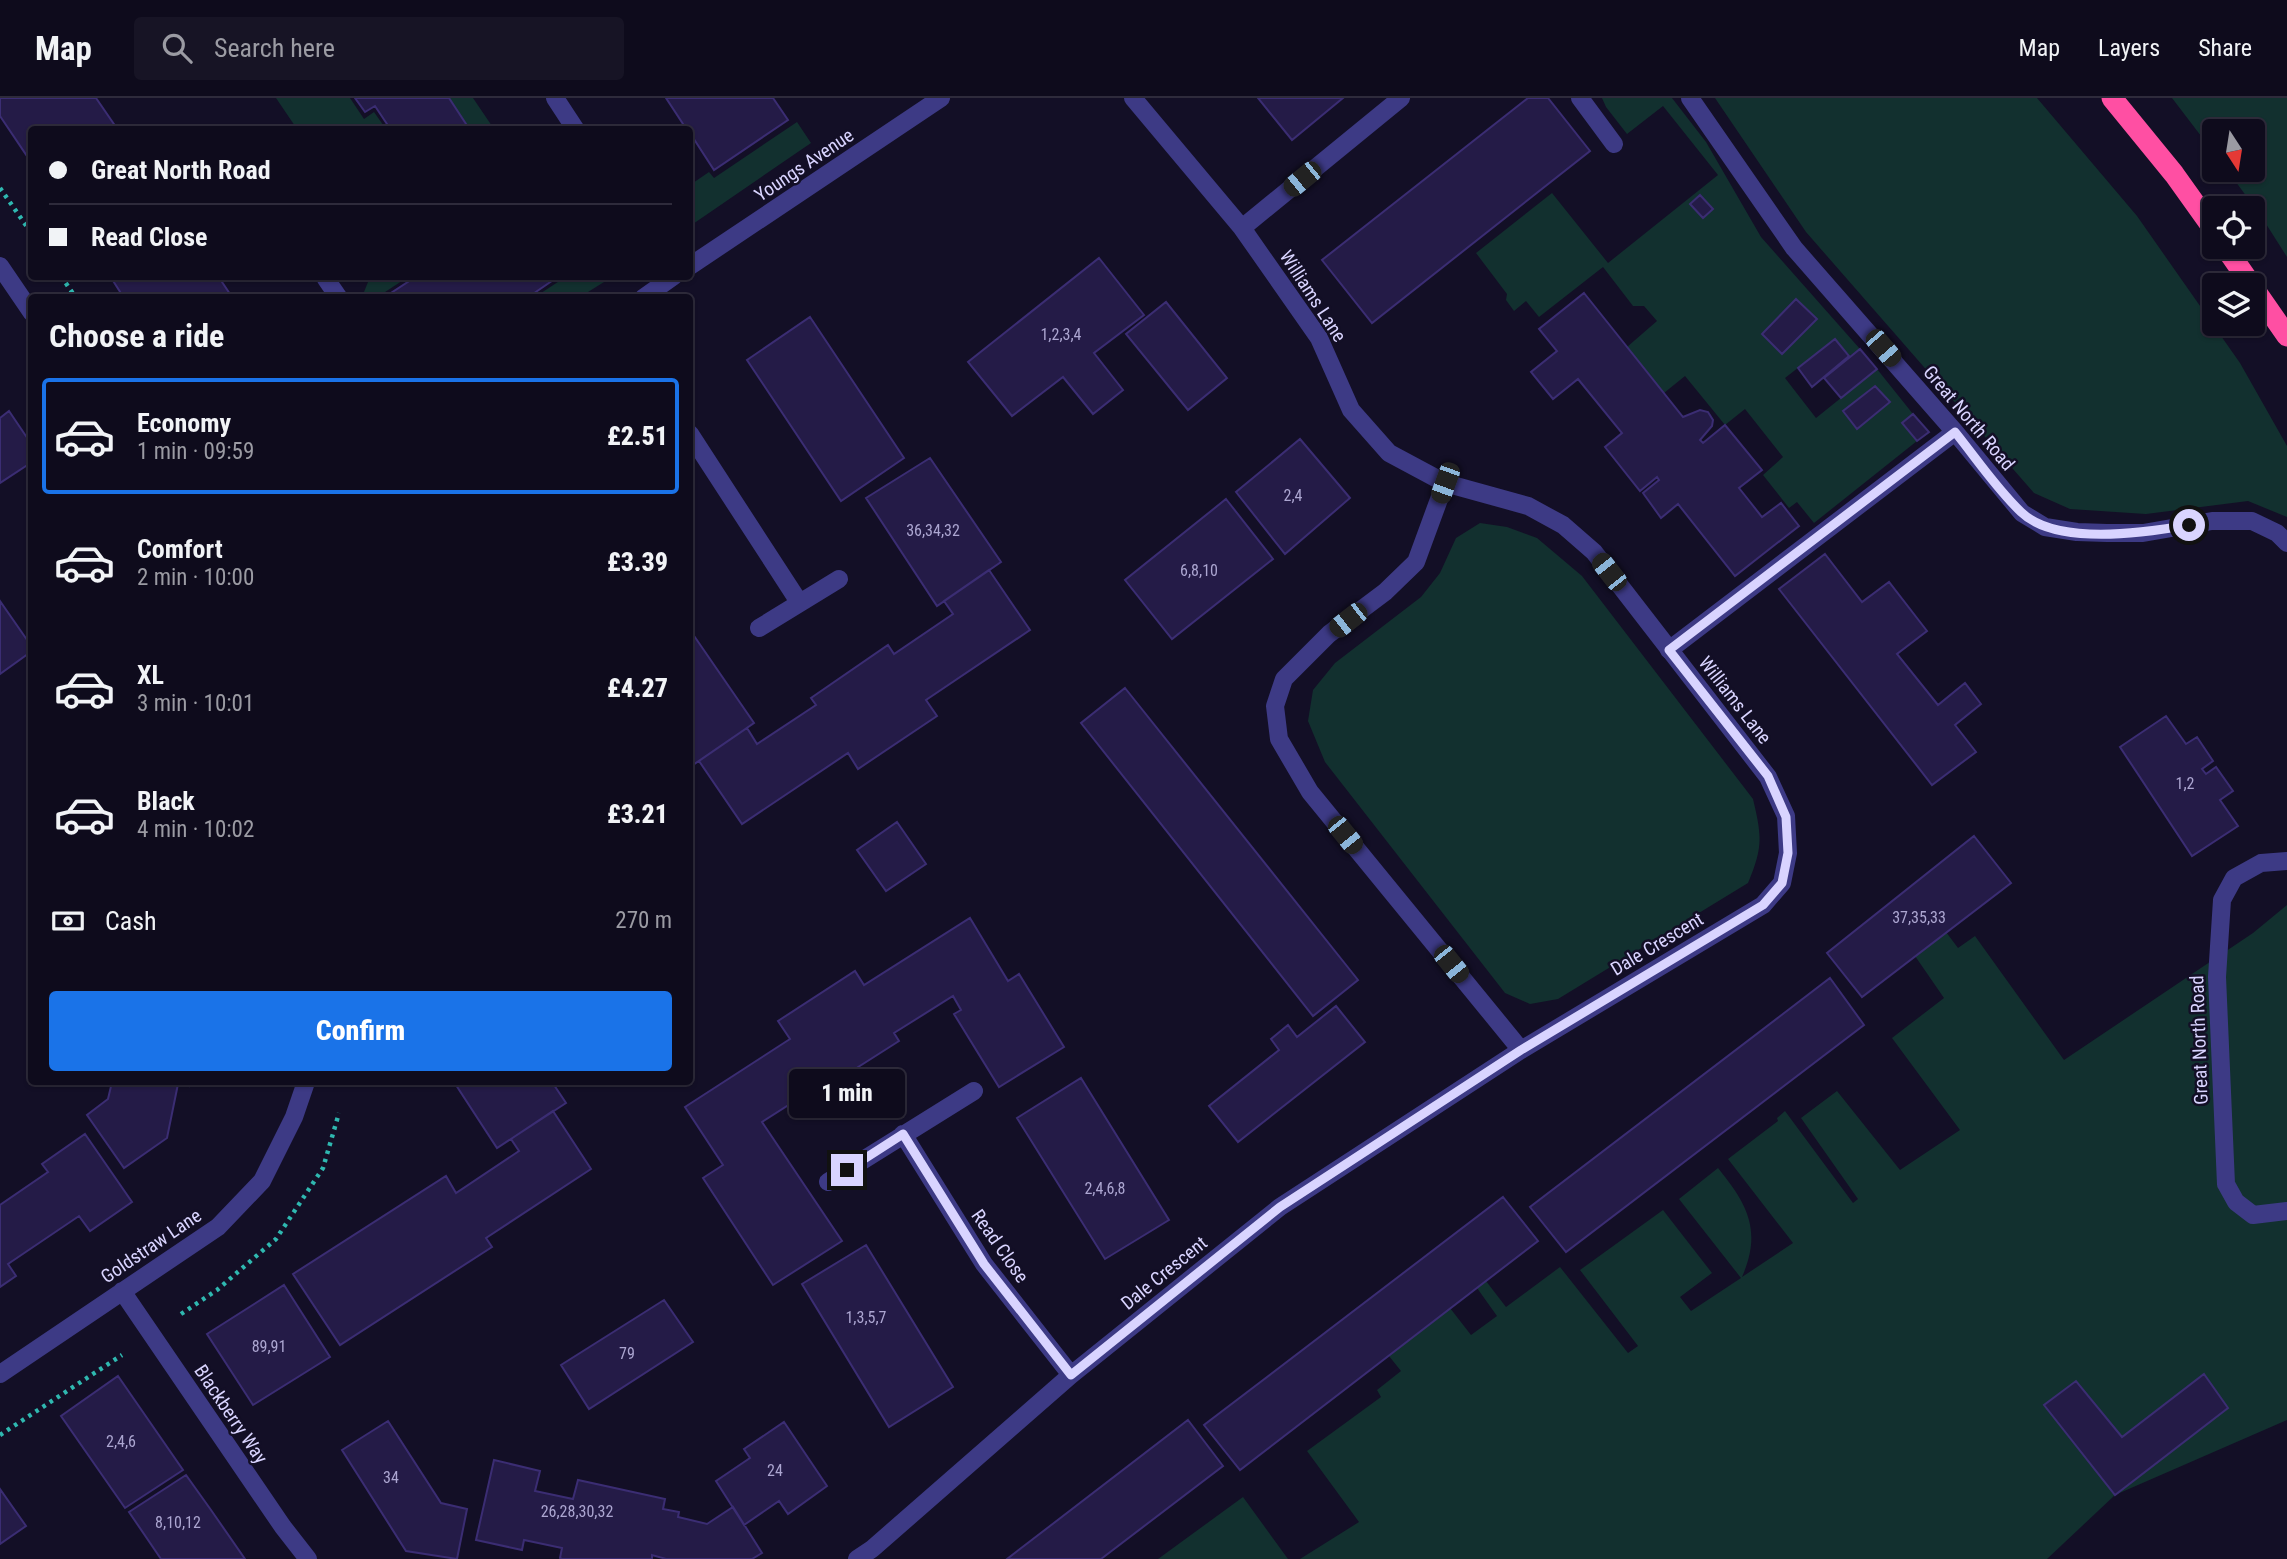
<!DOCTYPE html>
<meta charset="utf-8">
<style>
body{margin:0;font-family:"Roboto Condensed",sans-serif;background:#171425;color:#f1f3f6;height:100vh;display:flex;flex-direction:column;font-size:26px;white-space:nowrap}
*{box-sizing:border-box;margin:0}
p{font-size:23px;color:#9b9ba3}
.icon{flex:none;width:38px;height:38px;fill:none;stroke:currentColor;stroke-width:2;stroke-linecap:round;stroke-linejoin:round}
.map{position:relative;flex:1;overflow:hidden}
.side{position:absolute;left:28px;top:196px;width:665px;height:791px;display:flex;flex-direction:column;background:#0e0b1c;border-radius:7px;box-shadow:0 2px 5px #0004,0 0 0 2px #2e2b3b}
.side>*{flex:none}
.hud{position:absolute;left:28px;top:28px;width:665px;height:154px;border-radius:7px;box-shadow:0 2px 5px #0004,0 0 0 2px #2e2b3b;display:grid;align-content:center;height:154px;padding:0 21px;background:#0e0b1c}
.needle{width:46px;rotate:168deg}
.fabs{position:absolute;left:2202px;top:21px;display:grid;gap:14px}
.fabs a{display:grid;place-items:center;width:63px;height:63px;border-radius:7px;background:#0e0b1c;box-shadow:0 2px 5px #0004,0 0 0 2px #2e2b3b;font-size:35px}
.end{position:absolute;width:32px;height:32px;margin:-16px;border:9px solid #d9d4ff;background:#111;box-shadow:0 0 0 4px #111}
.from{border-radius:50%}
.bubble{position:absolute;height:49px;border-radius:7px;background:#0e0b1c;box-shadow:0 2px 5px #0004,0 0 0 2px #2e2b3b;font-size:23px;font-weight:800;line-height:49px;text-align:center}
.car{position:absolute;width:21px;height:42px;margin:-21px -10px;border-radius:9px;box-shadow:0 0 5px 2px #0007;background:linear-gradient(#222 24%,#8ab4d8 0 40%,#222 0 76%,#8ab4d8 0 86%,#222 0)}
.hud b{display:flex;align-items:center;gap:24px;height:66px;font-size:26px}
.hud b+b{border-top:2px solid #2e2b3b}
.hud i{width:18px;height:18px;background:#f1f3f6}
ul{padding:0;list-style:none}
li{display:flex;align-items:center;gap:21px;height:116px;margin:0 14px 10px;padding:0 7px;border:4px solid transparent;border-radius:7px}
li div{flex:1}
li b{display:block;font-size:26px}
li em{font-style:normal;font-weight:800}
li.selected{border-color:#1a73e8}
li>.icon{width:63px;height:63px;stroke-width:1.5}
h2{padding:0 21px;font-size:32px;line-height:84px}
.pay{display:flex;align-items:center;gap:18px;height:77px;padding:0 21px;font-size:26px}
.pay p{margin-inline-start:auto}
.button{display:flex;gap:14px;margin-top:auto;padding:14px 21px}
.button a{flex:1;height:80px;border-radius:7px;background:#1a73e8;color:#fff;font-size:28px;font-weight:800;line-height:80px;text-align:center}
header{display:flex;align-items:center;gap:42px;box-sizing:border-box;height:98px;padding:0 35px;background:#0e0b1c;border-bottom:2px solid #2e2b3b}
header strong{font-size:33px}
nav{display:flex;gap:38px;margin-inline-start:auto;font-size:24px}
.search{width:490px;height:63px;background:#171425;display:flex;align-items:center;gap:18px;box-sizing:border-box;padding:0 24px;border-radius:7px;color:#9b9ba3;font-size:26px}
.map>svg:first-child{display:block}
.green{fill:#12302f;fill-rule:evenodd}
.building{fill:#241b47;stroke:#3b2d73;stroke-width:2}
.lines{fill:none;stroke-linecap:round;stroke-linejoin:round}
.path{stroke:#2fb8b0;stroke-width:4.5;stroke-dasharray:3.5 5;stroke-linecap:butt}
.lane{stroke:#3d3a85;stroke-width:18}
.street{stroke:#3d3a85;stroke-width:18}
.highway{stroke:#ff4fa3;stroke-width:21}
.route{stroke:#d9d4ff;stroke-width:9}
.labels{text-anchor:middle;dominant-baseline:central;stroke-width:5;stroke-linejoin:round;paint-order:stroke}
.number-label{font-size:16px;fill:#aca6d1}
.street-label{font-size:19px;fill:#d9d4ff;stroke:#130f26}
</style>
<header>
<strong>Map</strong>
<div class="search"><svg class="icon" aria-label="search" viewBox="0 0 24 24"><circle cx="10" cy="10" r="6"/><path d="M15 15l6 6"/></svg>Search here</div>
<nav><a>Map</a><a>Layers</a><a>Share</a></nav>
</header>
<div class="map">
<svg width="2287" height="1461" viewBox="0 0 2287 1461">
<rect width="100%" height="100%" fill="#130f26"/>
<path class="green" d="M 276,0 L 350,0 L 364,21 L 374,14 L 386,31 L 297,31 Z
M 449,0 L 473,0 L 494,31 L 470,31 Z
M 1602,0 L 1672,0 L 1706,44 L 1761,139 L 1860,251 L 1849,258 L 1835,241 L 1785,280 L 1816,320 L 1877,271 L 1913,316 L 1903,325 L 1917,343 L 1814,425 L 1797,404 L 1789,410 L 1763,377 L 1783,359 L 1745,311 L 1725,327 L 1685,278 L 1664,295 L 1627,249 L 1657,223 L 1644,208 L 1633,208 L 1603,169 L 1539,219 L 1526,203 L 1514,213 L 1506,202 L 1507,196 L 1476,155 L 1552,95 L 1608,165 L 1718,77 L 1663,8 L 1627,36 L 1606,9 ZM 1875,287 L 1889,304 L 1857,330 L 1843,313 Z
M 1715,0 L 2037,0 L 2137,118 L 2240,265 L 2287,348 L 2287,419 L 2248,403 L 2146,416 L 2070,411 L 2034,395 L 1806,134 Z
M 2172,0 L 2287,0 L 2287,159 L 2261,118 L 2227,72 L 2252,72 L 2252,33 L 2214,33 L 2214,55 Z
M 797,24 L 811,45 L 690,128 L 690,87 L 709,74 L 714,80 Z
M 567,178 L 612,178 L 612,179 L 580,199 L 535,199 Z
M 370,179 L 370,178 L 408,179 L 382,196 L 384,199 L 362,199 Z
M 1480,425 L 1507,429 L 1537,440 L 1582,478 L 1753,701 C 1762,739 1763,749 1748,785 L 1558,901 L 1530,906 L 1505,895 L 1325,664 L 1308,623 L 1313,592 L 1335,565 L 1421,499 L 1440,475 L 1456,440 Z
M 2287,807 L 2287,1322 L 2115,1397 L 2047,1461 L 1300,1461 L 1359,1424 L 1307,1353 L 1381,1299 L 1377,1292 L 1401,1273 L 1389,1258 L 1450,1210 L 1471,1237 L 1497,1218 L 1477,1190 L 1486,1183 L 1506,1209 L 1560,1169 L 1628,1255 L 1638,1248 L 1580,1172 L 1663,1112 L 1712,1175 L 1680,1199 L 1691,1213 L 1741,1180 L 1679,1101 L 1718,1070 C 1748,1107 1762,1133 1742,1179 L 1793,1145 L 1728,1061 L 1778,1023 L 1777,1020 L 1785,1013 L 1853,1105 L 1858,1101 L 1801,1020 L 1837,993 L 1900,1072 L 1960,1032 L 1892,940 L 1944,900 L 1915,858 L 1946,834 L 1958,850 L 1975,838 L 2064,962 L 2253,835 Z
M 1243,1399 L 1288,1461 L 1158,1461 Z"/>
<path class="building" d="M 0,0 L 96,0 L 118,32 L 32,32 L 31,64 L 0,18 Z
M 355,0 L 449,0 L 470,32 L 391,32 L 375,8 L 365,14 Z
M 666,0 L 773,0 L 788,22 L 714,72 L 690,35 L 690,32 L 687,32 Z
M 1258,0 L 1343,0 L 1292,42 Z
M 1528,0 L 1548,0 L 1590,53 L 1372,225 L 1322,162 Z
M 1700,97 L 1713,111 L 1703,120 L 1690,106 Z
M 1099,160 L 1144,217 L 1094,255 L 1123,292 L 1093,316 L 1063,279 L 1012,318 L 968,264 Z
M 110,178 L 218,178 L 230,196 L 225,200 L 124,200 Z
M 417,178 L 559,178 L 527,200 L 389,200 L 388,197 Z
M 1584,195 L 1683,319 L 1700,312 L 1708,314 L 1713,322 L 1712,328 L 1700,342 L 1703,345 L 1725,327 L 1762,372 L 1739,390 L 1762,419 L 1781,405 L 1799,428 L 1735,478 L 1678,406 L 1661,420 L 1643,395 L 1659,382 L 1657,379 L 1640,393 L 1605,349 L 1622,335 L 1578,281 L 1553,301 L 1531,274 L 1557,253 L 1539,231 Z
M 1796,201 L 1817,221 L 1782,256 L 1762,236 Z
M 1166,204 L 1227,280 L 1188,312 L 1126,236 Z
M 810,219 L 904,360 L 841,403 L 747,262 Z
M 1835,241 L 1849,258 L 1812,289 L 1798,270 Z
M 1860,251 L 1877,271 L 1841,300 L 1824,280 Z
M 1875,288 L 1890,304 L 1857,331 L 1843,313 Z
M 9,313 L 32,347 L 32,364 L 0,385 L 0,320 Z
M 1913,316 L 1929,334 L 1917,343 L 1902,325 Z
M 1300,341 L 1350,400 L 1285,456 L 1236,394 Z
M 930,360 L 1001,464 L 937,508 L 866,400 Z
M 1226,401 L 1273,461 L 1172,541 L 1125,482 Z
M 1825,456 L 1862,504 L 1889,484 L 1927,533 L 1897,556 L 1938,607 L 1965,585 L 1981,606 L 1955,627 L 1976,654 L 1932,687 L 1779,491 Z
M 989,472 L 1030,532 L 926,602 L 937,618 L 858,671 L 848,655 L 742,726 L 699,663 L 747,630 L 757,646 L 816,607 L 811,600 L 888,547 L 894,556 L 953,516 L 944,503 Z
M 0,503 L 32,549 L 32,553 L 0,576 Z
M 690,532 L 754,625 L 690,669 Z
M 1125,590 L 1358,882 L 1313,918 L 1081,625 Z
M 2166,618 L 2186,646 L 2197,639 L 2213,663 L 2202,671 L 2206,676 L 2216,669 L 2233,693 L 2220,702 L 2238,728 L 2192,758 L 2120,649 Z
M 897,724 L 926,766 L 886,793 L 857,752 Z
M 1974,738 L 2011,785 L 1862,899 L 1827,855 Z
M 970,820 L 1008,883 L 1019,876 L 1064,949 L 999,989 L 954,916 L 961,912 L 953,898 L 894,935 L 899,943 L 822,992 L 820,987 L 762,1024 L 842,1143 L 773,1187 L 703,1080 L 723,1067 L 685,1009 L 790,941 L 778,923 L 855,873 L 864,887 Z
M 1830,880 L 1864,927 L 1566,1154 L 1530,1109 Z
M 1336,908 L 1365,944 L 1238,1044 L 1209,1008 L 1279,952 L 1271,941 L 1288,927 L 1297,939 Z
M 1081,980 L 1169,1122 L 1105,1161 L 1017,1020 Z
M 112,984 L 190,984 L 189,988 L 178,986 L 167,1040 L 124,1070 L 87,1017 L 108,1001 Z
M 454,984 L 552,984 L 566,1005 L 497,1050 Z
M 553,1013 L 591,1071 L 486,1140 L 492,1149 L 340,1247 L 293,1176 L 446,1078 L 456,1095 L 519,1053 L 511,1041 Z
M 85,1036 L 132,1104 L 90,1133 L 79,1118 L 8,1166 L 16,1178 L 0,1189 L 0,1107 L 48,1074 L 42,1066 Z
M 1503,1099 L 1538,1143 L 1240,1372 L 1204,1327 Z
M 866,1147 L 953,1289 L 889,1329 L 802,1186 Z
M 284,1187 L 330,1259 L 253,1307 L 207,1236 Z
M 664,1202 L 693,1244 L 589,1311 L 561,1267 Z
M 2204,1276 L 2228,1310 L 2115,1397 L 2044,1307 L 2076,1283 L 2122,1339 Z
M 118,1278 L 183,1372 L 125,1410 L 61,1318 Z
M 1188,1322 L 1223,1368 L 1101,1461 L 1007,1461 Z
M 388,1323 L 441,1405 L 467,1411 L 457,1461 L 406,1453 L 342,1352 Z
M 784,1324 L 827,1388 L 788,1416 L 779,1403 L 744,1427 L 716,1383 L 750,1360 L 744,1351 Z
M 494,1362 L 540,1373 L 535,1393 L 573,1401 L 578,1382 L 665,1401 L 663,1411 L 679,1414 L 678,1419 L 707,1426 L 733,1409 L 762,1455 L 752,1461 L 666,1461 L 652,1457 L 652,1461 L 562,1461 L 560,1460 L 562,1450 L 524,1442 L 522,1452 L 476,1442 Z
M 186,1377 L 211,1412 L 245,1461 L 161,1461 L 129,1414 Z
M 0,1391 L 26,1428 L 0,1446 Z"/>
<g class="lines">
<path class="path" d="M 0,90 L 32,136
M 61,178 L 76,200
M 181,1216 L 217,1192 L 276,1141 L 323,1070 L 339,1015
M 0,1337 L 122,1257"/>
<path class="lane" d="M 555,0 L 576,32
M 1580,0 L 1614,46
M 1690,0 L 1794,150 L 1955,334 L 2022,415 L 2045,429 L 2077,434 L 2107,435 L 2143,435 L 2212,423 L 2252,423 L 2277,435 L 2287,445
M 326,181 L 339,200
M 1669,552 L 1955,334
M 2287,763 L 2261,765 L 2234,780 L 2222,802 L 2217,879 L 2226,1086 L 2236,1104 L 2253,1117 L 2287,1113"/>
<path class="street" d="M 1242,130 L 1401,0
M 0,168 L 32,215
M 690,168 L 941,0
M 643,200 L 674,178
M 690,336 L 799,504
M 1445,385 L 1416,464 L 1385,494 L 1329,536 L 1284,581 L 1275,608 L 1279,641 L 1310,694 L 1521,952
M 759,530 L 839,481
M 903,1036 L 984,1166 L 1071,1277
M 828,1084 L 974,993
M 122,1193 L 283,1429 L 308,1461
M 0,1276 L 218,1129 L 262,1083 L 294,1019 L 306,984
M 857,1461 L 872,1451 L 1071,1277 L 1280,1109 L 1521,952 L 1763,807 L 1782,785 L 1788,755 L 1786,718 L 1768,679 L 1594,454 L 1563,427 L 1528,408 L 1445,385 L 1389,355 L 1351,312 L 1319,240 L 1242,130 L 1133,0"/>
<path class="highway" d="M 2112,0 L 2174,76 L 2214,132
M 2225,149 L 2287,238"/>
</g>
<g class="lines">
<path class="route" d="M 847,1072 L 903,1036 L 984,1166 L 1071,1277 L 1280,1109 L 1521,952 L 1763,807 L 1782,785 L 1788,755 L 1786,719 L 1768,678 L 1669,552 L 1955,334 C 1976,360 1996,390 2021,414 C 2056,448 2144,435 2189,427"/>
</g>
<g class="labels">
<g class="number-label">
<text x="1061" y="236">1,2,3,4</text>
<text x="1293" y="397">2,4</text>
<text x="933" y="432">36,34,32</text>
<text x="1199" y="472">6,8,10</text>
<text x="2185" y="685">1,2</text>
<text x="1919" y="819">37,35,33</text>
<text x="1105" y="1090">2,4,6,8</text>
<text x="866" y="1219">1,3,5,7</text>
<text x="269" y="1248">89,91</text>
<text x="627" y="1255">79</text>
<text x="121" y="1343">2,4,6</text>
<text x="775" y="1372">24</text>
<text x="391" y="1379">34</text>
<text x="577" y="1413">26,28,30,32</text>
<text x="178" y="1424">8,10,12</text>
</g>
<g class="street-label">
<text transform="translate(804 67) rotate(-34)">Youngs Avenue</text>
<text transform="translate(1313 198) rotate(57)">Williams Lane</text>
<text transform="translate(1969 320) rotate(50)">Great North Road</text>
<text transform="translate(1735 602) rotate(52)">Williams Lane</text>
<text transform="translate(1657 846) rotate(-31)">Dale Crescent</text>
<text transform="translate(2199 942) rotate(-92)">Great North Road</text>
<text transform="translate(151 1148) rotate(-34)">Goldstraw Lane</text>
<text transform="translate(1000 1148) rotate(55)">Read Close</text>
<text transform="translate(1164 1175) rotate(-39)">Dale Crescent</text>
<text transform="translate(231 1316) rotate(56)">Blackberry Way</text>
</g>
</g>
</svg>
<div class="fabs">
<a><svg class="needle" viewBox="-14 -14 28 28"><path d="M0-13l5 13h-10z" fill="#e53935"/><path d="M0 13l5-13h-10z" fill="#9b9ba3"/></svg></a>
<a><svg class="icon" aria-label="locate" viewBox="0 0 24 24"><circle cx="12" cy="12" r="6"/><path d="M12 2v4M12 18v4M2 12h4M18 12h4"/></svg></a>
<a><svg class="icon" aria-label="layers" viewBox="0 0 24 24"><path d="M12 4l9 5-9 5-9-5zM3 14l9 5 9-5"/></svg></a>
</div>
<i class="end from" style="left:2189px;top:427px"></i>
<i class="end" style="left:847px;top:1072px"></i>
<div class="bubble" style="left:789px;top:971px;width:116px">1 min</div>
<i class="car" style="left:1302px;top:81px;rotate:231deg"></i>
<i class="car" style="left:1883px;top:250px;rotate:139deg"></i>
<i class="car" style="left:1445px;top:385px;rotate:200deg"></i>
<i class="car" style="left:1609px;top:474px;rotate:322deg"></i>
<i class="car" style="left:1348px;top:522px;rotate:232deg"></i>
<i class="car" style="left:1345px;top:737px;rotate:141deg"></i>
<i class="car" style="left:1451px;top:866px;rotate:141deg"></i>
<div class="hud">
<b><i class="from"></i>Great North Road</b>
<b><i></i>Read Close</b>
</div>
<section class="side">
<h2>Choose a ride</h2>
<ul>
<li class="selected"><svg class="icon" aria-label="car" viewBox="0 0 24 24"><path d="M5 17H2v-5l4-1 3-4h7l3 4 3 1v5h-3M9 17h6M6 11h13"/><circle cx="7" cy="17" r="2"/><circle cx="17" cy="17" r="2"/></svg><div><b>Economy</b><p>1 min · 09:59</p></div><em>£2.51</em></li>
<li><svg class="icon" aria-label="car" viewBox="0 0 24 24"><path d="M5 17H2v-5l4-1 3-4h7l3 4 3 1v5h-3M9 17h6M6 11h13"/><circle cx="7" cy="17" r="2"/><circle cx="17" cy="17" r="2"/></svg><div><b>Comfort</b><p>2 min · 10:00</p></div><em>£3.39</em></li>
<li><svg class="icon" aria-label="car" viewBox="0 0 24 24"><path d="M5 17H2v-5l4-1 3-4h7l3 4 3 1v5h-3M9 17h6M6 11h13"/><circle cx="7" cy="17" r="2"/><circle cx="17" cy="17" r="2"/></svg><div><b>XL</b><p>3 min · 10:01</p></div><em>£4.27</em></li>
<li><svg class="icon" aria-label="car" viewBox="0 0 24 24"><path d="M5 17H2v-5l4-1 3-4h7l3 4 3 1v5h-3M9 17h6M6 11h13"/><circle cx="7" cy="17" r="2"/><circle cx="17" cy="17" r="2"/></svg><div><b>Black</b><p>4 min · 10:02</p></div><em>£3.21</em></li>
</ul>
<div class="pay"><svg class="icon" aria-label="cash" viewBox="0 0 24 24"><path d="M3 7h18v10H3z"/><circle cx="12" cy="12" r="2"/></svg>Cash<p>270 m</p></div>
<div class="button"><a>Confirm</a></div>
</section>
</div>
